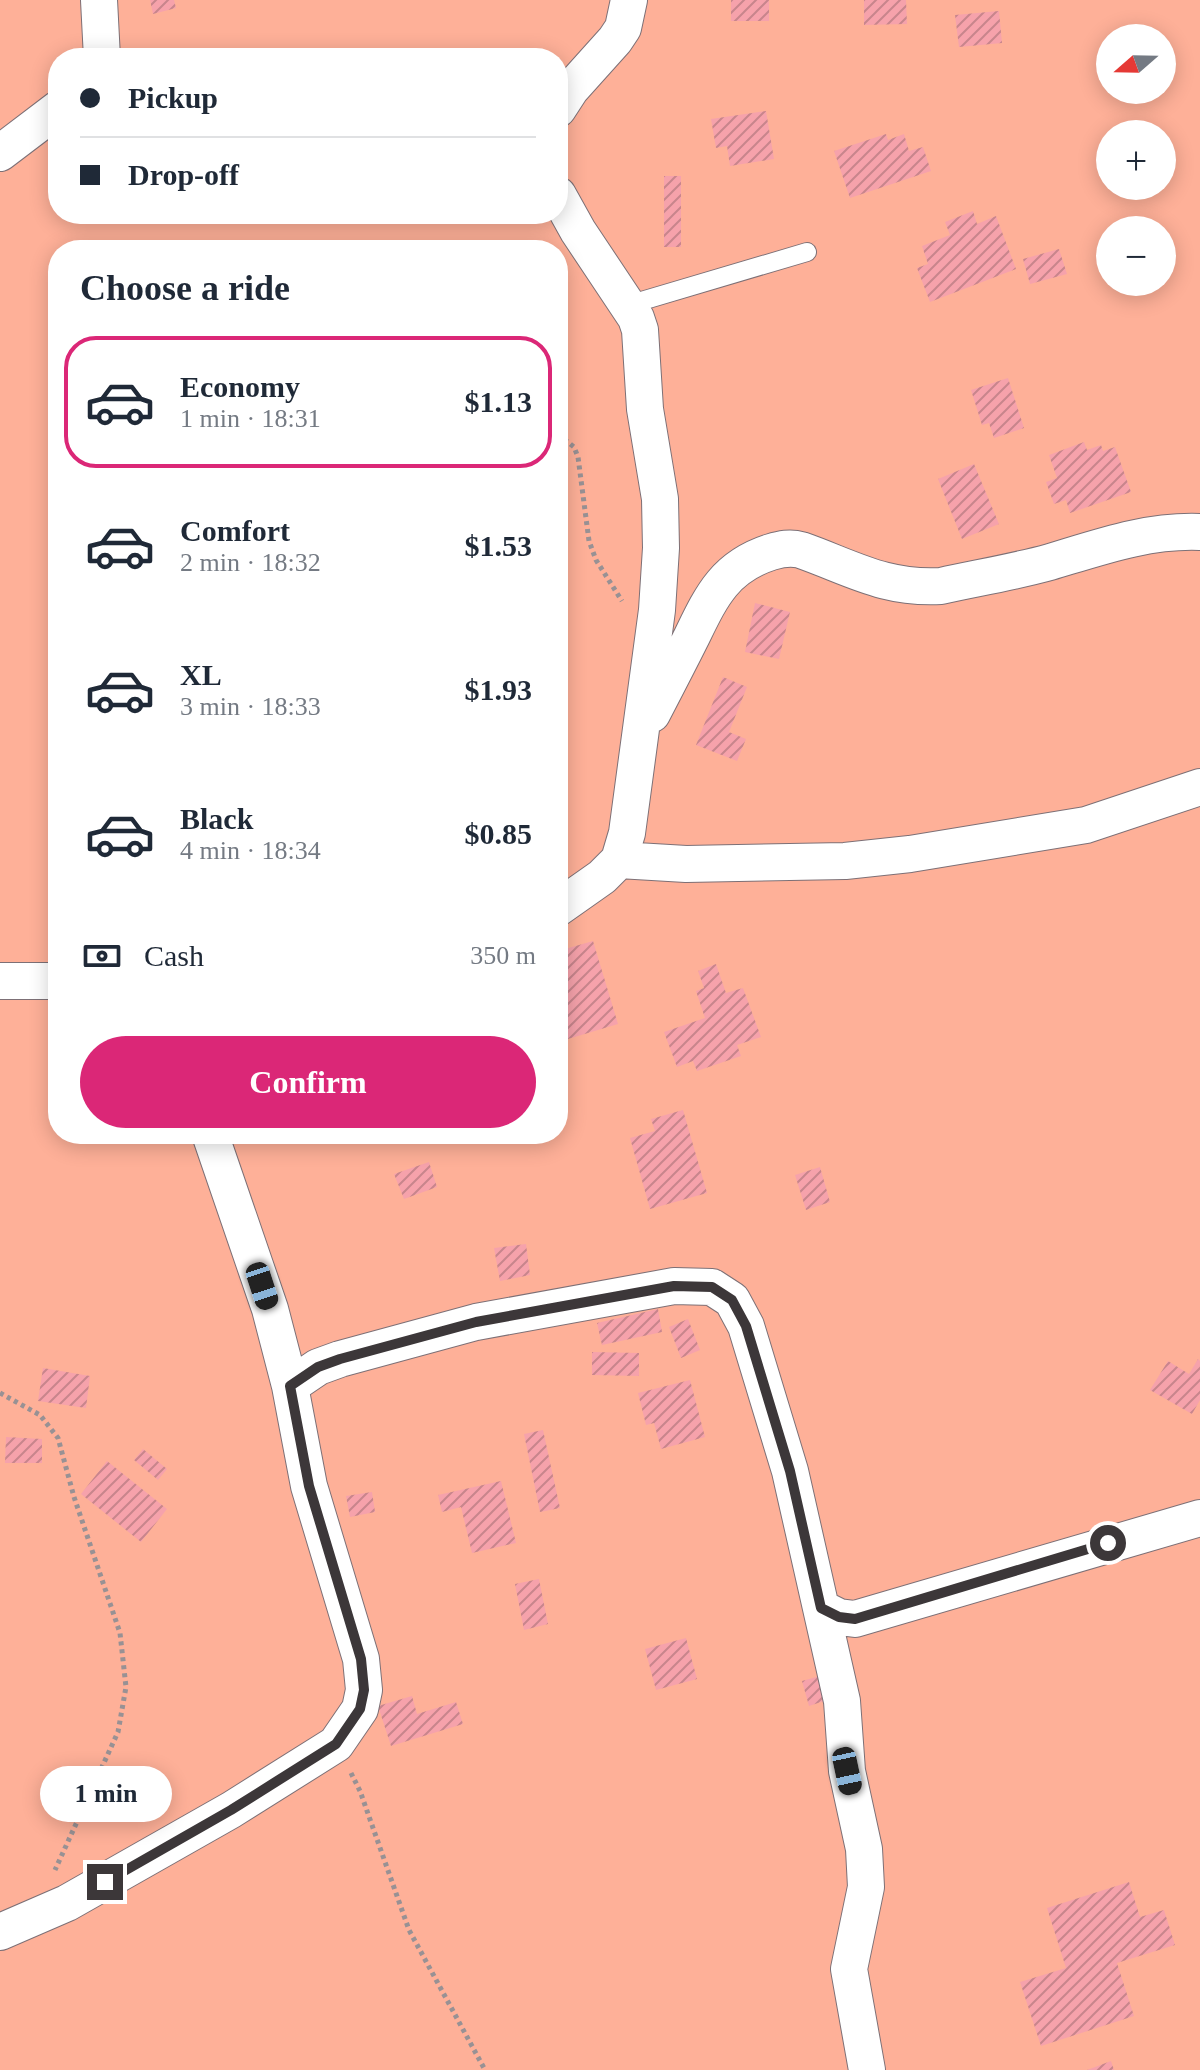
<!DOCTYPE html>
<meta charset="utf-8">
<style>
body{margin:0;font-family:Georgia,serif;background:#f6f6f7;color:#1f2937;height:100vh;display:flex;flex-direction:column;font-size:30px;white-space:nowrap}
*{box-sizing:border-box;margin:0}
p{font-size:26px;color:#747a83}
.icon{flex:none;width:44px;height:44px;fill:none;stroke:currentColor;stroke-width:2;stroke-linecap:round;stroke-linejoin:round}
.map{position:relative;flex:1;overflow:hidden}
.side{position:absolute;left:48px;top:240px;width:520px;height:904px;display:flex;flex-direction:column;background:#fff;border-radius:32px;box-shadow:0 4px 20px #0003}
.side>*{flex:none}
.banner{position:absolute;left:48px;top:48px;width:520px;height:176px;border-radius:32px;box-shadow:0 4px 20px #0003;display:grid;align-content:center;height:176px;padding:0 32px;background:#fff}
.needle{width:52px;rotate:250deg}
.buttons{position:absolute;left:1096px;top:24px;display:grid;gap:16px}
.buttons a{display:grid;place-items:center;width:80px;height:80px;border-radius:50%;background:#fff;box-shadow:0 4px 20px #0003;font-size:40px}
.end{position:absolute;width:36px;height:36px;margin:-18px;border:10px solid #3c3739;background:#fff;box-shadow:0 0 0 4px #fff}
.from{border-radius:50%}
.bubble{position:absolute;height:56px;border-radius:28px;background:#fff;box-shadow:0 4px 20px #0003;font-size:26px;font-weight:700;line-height:56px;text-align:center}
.car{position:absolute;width:24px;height:48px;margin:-24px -12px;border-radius:10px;box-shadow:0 0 6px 2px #0007;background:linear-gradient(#222 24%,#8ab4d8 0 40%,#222 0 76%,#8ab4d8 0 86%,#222 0)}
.banner b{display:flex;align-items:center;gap:28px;height:76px;font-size:30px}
.banner b+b{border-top:2px solid #e0e1e3}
.banner i{width:20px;height:20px;background:#1f2937}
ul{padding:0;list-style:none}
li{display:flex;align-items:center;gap:24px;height:132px;margin:0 16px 12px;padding:0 16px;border:4px solid transparent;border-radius:32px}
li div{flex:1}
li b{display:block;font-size:30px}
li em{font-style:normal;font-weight:700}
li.on{border-color:#db2777}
li>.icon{width:72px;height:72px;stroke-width:1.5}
h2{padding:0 32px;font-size:36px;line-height:96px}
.pay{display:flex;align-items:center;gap:20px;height:88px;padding:0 32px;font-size:30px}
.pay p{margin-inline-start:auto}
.action{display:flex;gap:16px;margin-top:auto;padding:16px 32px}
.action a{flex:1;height:92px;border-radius:48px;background:#db2777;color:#fff;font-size:32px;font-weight:700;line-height:92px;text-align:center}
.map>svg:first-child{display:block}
.grass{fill:#feb098;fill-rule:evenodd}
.building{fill:url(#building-hatch)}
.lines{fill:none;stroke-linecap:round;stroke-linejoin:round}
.service-casing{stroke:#7d7076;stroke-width:20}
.minor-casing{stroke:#7d7076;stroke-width:38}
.path{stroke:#989194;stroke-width:5;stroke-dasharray:4 4;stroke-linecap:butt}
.service{stroke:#fff;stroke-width:18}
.minor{stroke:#fff;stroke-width:36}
.route{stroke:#3c3739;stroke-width:10}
</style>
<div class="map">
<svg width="1200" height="2070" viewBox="0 0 1200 2070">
<defs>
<pattern id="building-hatch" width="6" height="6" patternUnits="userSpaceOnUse" patternTransform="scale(2)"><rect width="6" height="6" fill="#f6a2ab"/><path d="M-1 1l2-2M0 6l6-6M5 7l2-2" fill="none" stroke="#c8858c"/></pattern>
</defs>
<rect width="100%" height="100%" fill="#fef6f9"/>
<path class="grass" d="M 0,0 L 1200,0 L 1200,2070 L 0,2070 ZM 1110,38 L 1162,38 L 1162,90 L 1110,90 ZM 58,58 L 558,58 L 558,214 L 58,214 ZM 1110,134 L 1162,134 L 1162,186 L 1110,186 ZM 1110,230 L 1162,230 L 1162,282 L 1110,282 ZM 58,250 L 558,250 L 558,1134 L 58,1134 Z"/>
<path class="building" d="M 150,0 L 174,0 L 176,8 L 153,14 Z
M 731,0 L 769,0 L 769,21 L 731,21 Z
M 864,0 L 906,0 L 907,24 L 864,25 Z
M 999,11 L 1002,43 L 959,47 L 955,15 Z
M 766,111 L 774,159 L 730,166 L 727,146 L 716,148 L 711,119 Z
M 886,134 L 888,140 L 904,134 L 909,151 L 923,147 L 931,171 L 850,198 L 834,151 Z
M 664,176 L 681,176 L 681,247 L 664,247 Z
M 973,211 L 977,224 L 996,216 L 1016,269 L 930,302 L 917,268 L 928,264 L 922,246 L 950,235 L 945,222 Z
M 1059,249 L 1067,274 L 1030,284 L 1023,259 Z
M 54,268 L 58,268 L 58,300 L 56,300 Z
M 1008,378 L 1024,428 L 994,438 L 989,423 L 982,425 L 971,390 Z
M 1084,442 L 1087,450 L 1101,445 L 1103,451 L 1115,447 L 1131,492 L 1070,513 L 1066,500 L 1054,504 L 1046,482 L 1057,478 L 1049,455 Z
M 974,464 L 999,524 L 962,539 L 938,479 Z
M 755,603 L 790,612 L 779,659 L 745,652 Z
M 723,677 L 747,687 L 729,732 L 746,739 L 737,761 L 696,745 Z
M 593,941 L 618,1024 L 558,1042 L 558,951 Z
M 716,964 L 726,993 L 743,988 L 761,1037 L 737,1045 L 741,1056 L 697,1071 L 693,1061 L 677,1067 L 664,1032 L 705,1018 L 696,991 L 704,988 L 698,971 Z
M 683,1110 L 707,1193 L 650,1209 L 630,1138 L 655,1131 L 651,1119 Z
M 429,1162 L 437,1187 L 404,1199 L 394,1174 Z
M 820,1167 L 830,1202 L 806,1210 L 795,1175 Z
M 526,1244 L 530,1275 L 500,1281 L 494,1248 Z
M 658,1309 L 662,1332 L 602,1345 L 597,1323 Z
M 688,1319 L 700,1350 L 681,1358 L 669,1327 Z
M 592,1352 L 639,1353 L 639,1376 L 592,1375 Z
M 1198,1359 L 1200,1361 L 1200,1400 L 1192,1414 L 1150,1390 L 1168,1361 L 1189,1374 Z
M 43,1368 L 90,1376 L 86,1408 L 38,1401 Z
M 690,1380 L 705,1437 L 661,1449 L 654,1423 L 646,1425 L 638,1393 Z
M 543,1430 L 560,1508 L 540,1512 L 524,1434 Z
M 6,1437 L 42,1439 L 42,1463 L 5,1463 Z
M 143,1449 L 167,1469 L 158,1480 L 134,1460 Z
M 107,1461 L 167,1509 L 141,1542 L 81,1494 Z
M 501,1481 L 516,1543 L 472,1553 L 461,1507 L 442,1512 L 438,1495 Z
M 372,1492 L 375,1512 L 350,1517 L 346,1496 Z
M 539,1579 L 548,1624 L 524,1630 L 515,1584 Z
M 686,1638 L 697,1679 L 656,1690 L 645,1649 Z
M 827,1674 L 833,1698 L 809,1706 L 802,1681 Z
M 412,1696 L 417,1714 L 456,1702 L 463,1724 L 391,1746 L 378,1706 Z
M 1129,1882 L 1140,1917 L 1164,1910 L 1175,1945 L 1117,1963 L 1134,2016 L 1041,2046 L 1020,1982 L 1066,1968 L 1047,1908 Z
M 1111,2061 L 1114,2070 L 1087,2070 Z"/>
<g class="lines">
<defs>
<path id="service" d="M 628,305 L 807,252"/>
<path id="minor" d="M 99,0 L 102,58
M 558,109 L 571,89 L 615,40 L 623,28 L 629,0
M 0,153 L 58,109
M 558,195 L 578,231 L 636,318 L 640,330 L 645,409 L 660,499 L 661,548 L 657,610 L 627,833 L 619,860 L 602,877 L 558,908
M 652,714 C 665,689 678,664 691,638 C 711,597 724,567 771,552 C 781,549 790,547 801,550 C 852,568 884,589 941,586 C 977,578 1014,572 1050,562 C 1100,547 1147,530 1200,532
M 619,860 L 686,864 L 845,861 L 910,854 L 1086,825 L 1200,787
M 0,981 L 58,981
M 290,1386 L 318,1367 L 340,1359 L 476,1322 L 674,1286 L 712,1287 L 732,1300 L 746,1326 L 790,1471 L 842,1701 L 847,1771 L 864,1849 L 866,1887 L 849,1969 L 867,2070
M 821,1608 L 839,1617 L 855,1619 L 1200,1518
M 0,1932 L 67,1903 L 231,1810 L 336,1744 L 360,1709 L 364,1690 L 361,1659 L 309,1486 L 290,1386 L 270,1309 L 210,1134"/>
</defs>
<use href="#service" class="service-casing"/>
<use href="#minor" class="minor-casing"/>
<path class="path" d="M 558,434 L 574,447 L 578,457 L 589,541 L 596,560 L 622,601
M 0,1393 L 40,1415 L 58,1438 L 74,1497 L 120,1633 L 126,1687 L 118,1732 L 55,1870
M 351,1773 L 360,1791 L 409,1930 L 485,2070"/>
<use href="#service" class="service"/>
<use href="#minor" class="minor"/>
</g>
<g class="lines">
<path class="route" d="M 105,1882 L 231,1810 L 336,1744 L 360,1709 L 364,1690 L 361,1659 L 309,1486 L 290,1386 L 318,1367 L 340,1359 L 476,1322 L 674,1286 L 712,1287 L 732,1300 L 746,1326 L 790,1471 L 821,1608 L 839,1617 L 855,1619 L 1108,1543"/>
</g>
</svg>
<div class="buttons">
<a><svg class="needle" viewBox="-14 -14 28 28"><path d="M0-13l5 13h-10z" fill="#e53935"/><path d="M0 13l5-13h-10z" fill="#747a83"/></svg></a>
<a>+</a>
<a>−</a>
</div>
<i class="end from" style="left:1108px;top:1543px"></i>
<i class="end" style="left:105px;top:1882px"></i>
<div class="bubble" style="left:40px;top:1766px;width:132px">1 min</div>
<i class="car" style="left:262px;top:1286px;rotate:162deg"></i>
<i class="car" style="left:847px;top:1771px;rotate:168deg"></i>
<div class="banner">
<b><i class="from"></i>Pickup</b>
<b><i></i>Drop-off</b>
</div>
<section class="side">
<h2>Choose a ride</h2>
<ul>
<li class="on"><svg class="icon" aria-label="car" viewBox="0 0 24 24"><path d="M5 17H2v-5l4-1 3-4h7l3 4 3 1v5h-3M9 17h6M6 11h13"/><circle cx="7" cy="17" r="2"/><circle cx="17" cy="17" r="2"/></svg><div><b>Economy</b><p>1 min · 18:31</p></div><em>$1.13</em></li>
<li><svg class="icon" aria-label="car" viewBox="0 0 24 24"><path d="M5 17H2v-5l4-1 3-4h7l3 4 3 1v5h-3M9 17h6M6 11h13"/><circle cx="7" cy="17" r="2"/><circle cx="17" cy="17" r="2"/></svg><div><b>Comfort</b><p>2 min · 18:32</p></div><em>$1.53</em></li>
<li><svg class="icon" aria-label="car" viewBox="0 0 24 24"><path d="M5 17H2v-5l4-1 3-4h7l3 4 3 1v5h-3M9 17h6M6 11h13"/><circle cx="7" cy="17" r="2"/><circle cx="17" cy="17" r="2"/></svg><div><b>XL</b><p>3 min · 18:33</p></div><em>$1.93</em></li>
<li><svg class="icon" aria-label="car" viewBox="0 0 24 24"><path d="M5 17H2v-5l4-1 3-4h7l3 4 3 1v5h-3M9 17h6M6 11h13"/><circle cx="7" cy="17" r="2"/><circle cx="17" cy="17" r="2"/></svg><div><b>Black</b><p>4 min · 18:34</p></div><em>$0.85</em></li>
</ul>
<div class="pay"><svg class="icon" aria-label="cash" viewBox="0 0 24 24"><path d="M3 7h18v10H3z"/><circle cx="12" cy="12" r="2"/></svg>Cash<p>350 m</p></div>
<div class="action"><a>Confirm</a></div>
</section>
</div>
